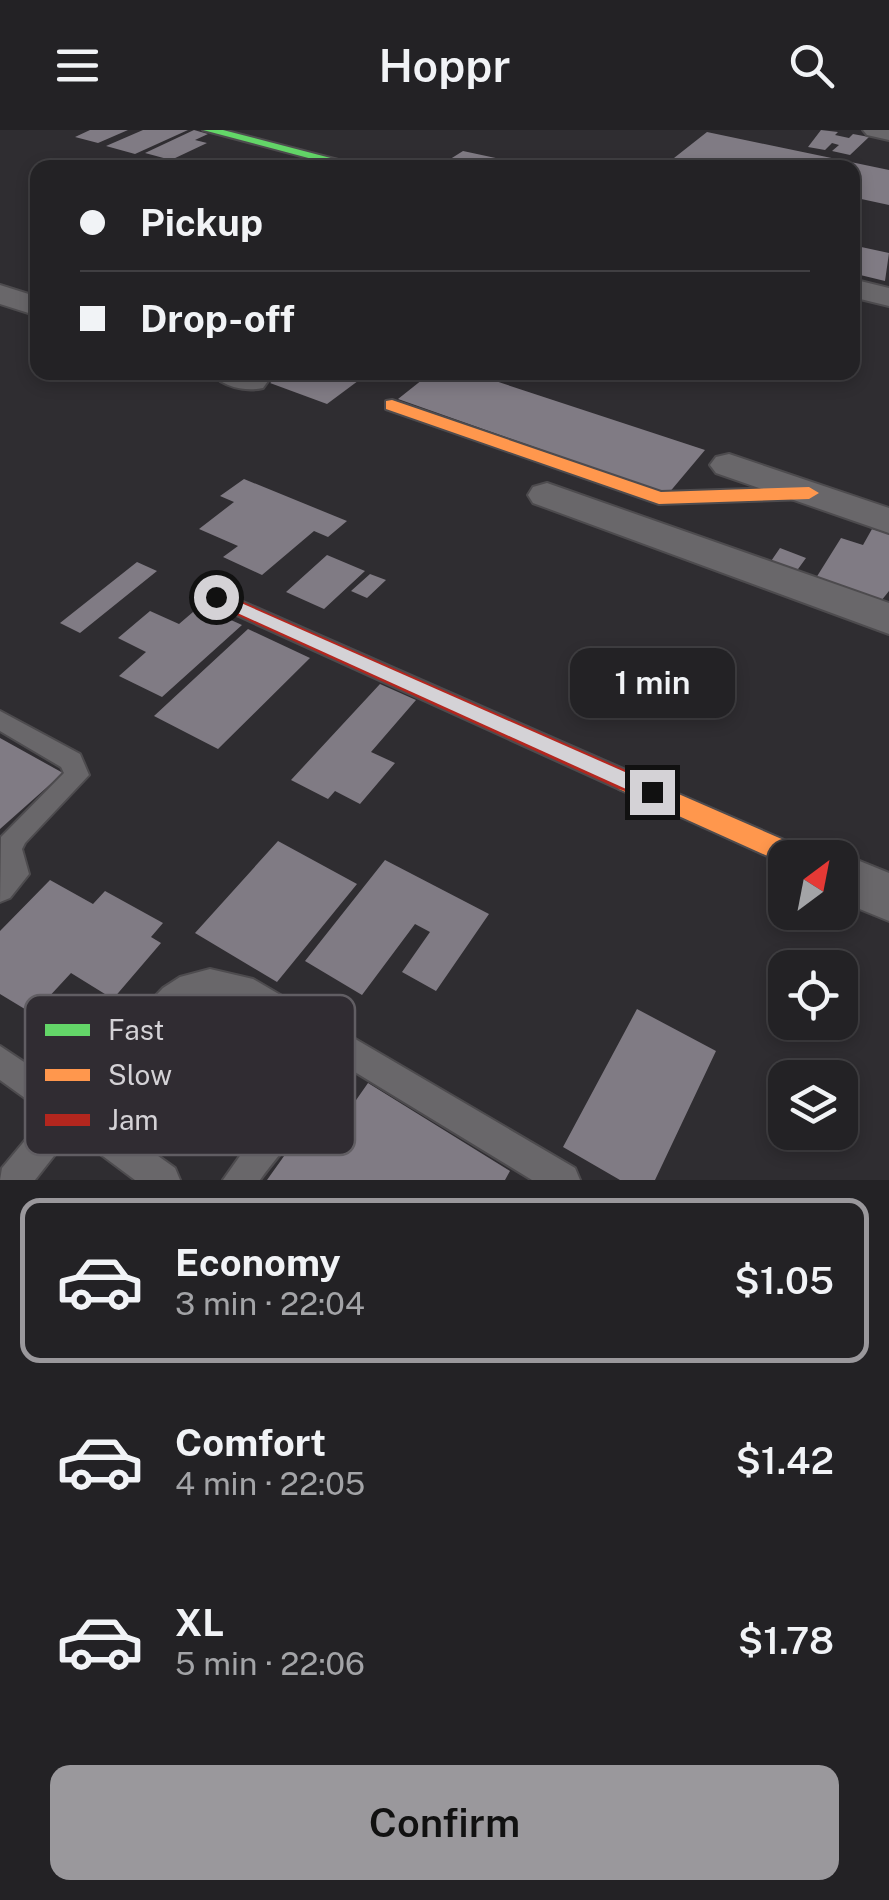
<!DOCTYPE html>
<meta charset="utf-8">
<style>
body{margin:0;font-family:"Public Sans",sans-serif;background:#2b2a2d;color:#f1f3f6;height:100vh;display:flex;flex-direction:column;font-size:38px;white-space:nowrap}
*{box-sizing:border-box;margin:0}
p{font-size:32px;color:#a3a4a7}
.icon{flex:none;width:55px;height:55px;fill:none;stroke:currentColor;stroke-width:2;stroke-linecap:round;stroke-linejoin:round}
.map{position:relative;height:1050px;overflow:hidden}
.side{display:flex;flex-direction:column;background:#232225;flex:1}
.side>*{flex:none}
.hud{position:absolute;left:30px;top:30px;width:830px;height:220px;border-radius:20px;box-shadow:0 5px 15px #0003,0 0 0 2px #403f42;display:grid;align-content:center;height:220px;padding:0 50px;background:#232225}
.needle{width:65px;rotate:32deg}
.fabs{position:absolute;left:768px;top:710px;display:grid;gap:20px}
.fabs a{display:grid;place-items:center;width:90px;height:90px;border-radius:20px;background:#232225;box-shadow:0 5px 15px #0003,0 0 0 2px #403f42;font-size:50px}
.end{position:absolute;width:45px;height:45px;margin:-22px;border:12px solid #d4d2d6;background:#111;box-shadow:0 0 0 5px #111}
.from{border-radius:50%}
.bubble{position:absolute;height:70px;border-radius:20px;background:#232225;box-shadow:0 5px 15px #0003,0 0 0 2px #403f42;font-size:32px;font-weight:600;line-height:70px;text-align:center}
.hud b{display:flex;align-items:center;gap:35px;height:95px;font-size:38px}
.hud b+b{border-top:2px solid #403f42}
.hud i{width:25px;height:25px;background:#f1f3f6}
ul{padding:18px 0 0;list-style:none}
li{display:flex;align-items:center;gap:30px;height:165px;margin:0 20px 15px;padding:0 30px;border:5px solid transparent;border-radius:20px}
li div{flex:1}
li b{display:block;font-size:38px}
li em{font-style:normal;font-weight:600}
li.selected{border-color:#9a989c}
li>.icon{width:90px;height:90px;stroke-width:1.5}
.action{display:flex;gap:20px;margin-top:auto;padding:20px 50px}
.action a{flex:1;height:115px;border-radius:20px;background:#9a989c;color:#111;font-size:40px;font-weight:600;line-height:115px;text-align:center}
header{display:flex;justify-content:space-between;align-items:center;height:130px;padding:0 50px;background:#232225;font-size:45px;font-weight:600}
.map>svg:first-child{display:block}
.building{fill:#807b84}
.lines{fill:none;stroke-linecap:round;stroke-linejoin:round}
.lane-casing{stroke:#4d4b4e;stroke-width:4}
.street-casing{stroke:#4d4b4e;stroke-width:4}
.fast-casing{stroke:#4d4b4e;stroke-width:4}
.slow-casing{stroke:#4d4b4e;stroke-width:4}
.jam-casing{stroke:#4d4b4e;stroke-width:4}
.lane{fill:#69676a;fill-rule:evenodd}
.street{fill:#69676a;fill-rule:evenodd}
.fast{fill:#63d668;fill-rule:evenodd}
.slow{fill:#ff974d;fill-rule:evenodd}
.jam{fill:#b3261e;fill-rule:evenodd}
.route{fill:#d4d2d6}
.key{fill:#302c32;stroke:#615e63;stroke-width:2.5}
.key-label{font-size:28px;fill:#d4d2d6}
</style>
<header><svg class="icon" aria-label="menu" viewBox="0 0 24 24"><path d="M4 6h16M4 12h16M4 18h16"/></svg>Hoppr<svg class="icon" aria-label="search" viewBox="0 0 24 24"><circle cx="10" cy="10" r="6"/><path d="M15 15l6 6"/></svg></header>
<div class="map">
<svg width="889" height="1050" viewBox="0 0 889 1050">
<rect width="100%" height="100%" fill="#2f2d31"/>
<path class="building" d="M 90,0 L 128,0 L 98,13 L 75,7 Z
M 143,0 L 188,0 L 135,24 L 106,16 Z
M 194,0 L 208,4 L 195,10 L 207,13 L 171,30 L 145,23 Z
M 821,0 L 838,2 L 835,5 L 849,8 L 853,4 L 869,7 L 850,25 L 832,21 L 839,15 L 832,13 L 825,20 L 808,17 Z
M 707,2 L 889,40 L 889,75 L 852,67 L 852,38 L 719,38 L 674,28 Z
M 463,21 L 505,30 L 494,38 L 436,38 Z
M 852,115 L 889,123 L 885,151 L 852,143 Z
M 285,242 L 370,242 L 327,274 L 270,253 Z
M 432,242 L 468,242 L 705,320 L 668,364 L 398,269 Z
M 244,349 L 347,391 L 328,407 L 314,401 L 262,445 L 223,427 L 238,416 L 199,399 L 234,372 L 220,366 Z
M 872,399 L 889,404 L 889,461 L 881,471 L 816,448 L 841,408 L 863,415 Z
M 780,418 L 806,428 L 793,446 L 767,437 Z
M 327,425 L 365,441 L 324,479 L 286,462 Z
M 137,432 L 157,441 L 80,503 L 60,493 Z
M 370,444 L 386,450 L 367,468 L 351,461 Z
M 200,476 L 242,495 L 162,567 L 119,546 L 146,522 L 118,508 L 150,481 L 179,494 Z
M 248,499 L 310,528 L 218,619 L 154,586 Z
M 380,554 L 416,570 L 371,622 L 395,633 L 360,674 L 335,661 L 328,669 L 291,650 Z
M 0,608 L 63,643 L 0,699 Z
M 278,711 L 357,754 L 277,852 L 195,803 Z
M 385,730 L 489,784 L 436,861 L 402,842 L 430,802 L 415,794 L 362,865 L 305,831 Z
M 50,750 L 93,774 L 105,761 L 163,793 L 151,807 L 161,813 L 113,869 L 71,843 L 33,884 L 0,864 L 0,801 Z
M 637,879 L 716,921 L 655,1050 L 620,1050 L 563,1017 Z
M 368,953 L 510,1041 L 505,1050 L 267,1050 L 304,998 L 326,1013 Z"/>
<g class="lines">
<defs>
<path id="lane" d="M 0,581 L 80,624 L 89,645 L 25,713 L 22,719 L 29,744 L 10,768 L 0,772 L 1,707 L 64,643 L 61,637 L 0,601 Z
M 210,839 L 253,849 L 575,1038 L 580,1050 L 532,1050 L 327,925 C 332,971 285,1015 260,1050 L 223,1050 L 295,948 L 296,923 L 287,901 C 266,888 243,868 217,865 C 177,861 116,949 92,979 L 175,1038 L 180,1050 L 135,1050 L 72,1003 L 35,1050 L 0,1050 L 2,1038 L 47,984 L 0,950 L 0,916 L 66,960 L 163,858 L 180,847 Z"/>
<path id="street" d="M 863,0 L 889,0 L 889,10 L 867,5 Z
M 852,149 L 889,158 L 889,176 L 852,167 Z
M 0,155 L 38,167 L 38,186 L 0,174 Z
M 211,242 L 259,242 L 268,251 L 263,258 C 246,262 221,257 211,242 Z
M 729,324 L 889,378 L 889,403 L 716,343 L 710,335 L 716,327 Z
M 547,353 L 889,473 L 889,504 L 533,373 L 528,365 L 533,357 Z
M 840,723 L 889,743 L 889,791 L 840,771 L 840,728 L 828,728 Z"/>
<path id="fast" d="M 203,0 L 223,0 L 369,38 L 346,38 Z"/>
<path id="slow" d="M 392,270 L 661,362 L 809,357 L 819,363 L 809,369 L 659,374 L 386,279 L 386,271 Z
M 628,642 L 807,720 L 811,728 L 785,728 L 785,734 L 619,659 L 615,652 L 619,645 Z"/>
<path id="jam" d="M 216,460 L 637,645 L 641,652 L 637,659 L 628,662 L 619,659 L 208,472 L 205,467 L 208,462 Z"/>
</defs>
<use href="#lane" class="lane-casing"/>
<use href="#street" class="street-casing"/>
<use href="#fast" class="fast-casing"/>
<use href="#slow" class="slow-casing"/>
<use href="#jam" class="jam-casing"/>
<use href="#lane" class="lane"/>
<use href="#street" class="street"/>
<use href="#fast" class="fast"/>
<use href="#slow" class="slow"/>
<use href="#jam" class="jam"/>
</g>
<path class="route" d="M 216,462 L 659,657 L 662,662 L 659,668 L 646,668 L 211,471 L 209,467 Z"/>
<rect x="25" y="865" width="330" height="160" rx="15" class="key"/>
<rect x="45" y="894" width="45" height="12" fill="#63d668"/>
<rect x="45" y="939" width="45" height="12" fill="#ff974d"/>
<rect x="45" y="984" width="45" height="12" fill="#b3261e"/>
<g class="key-label">
<text x="108" y="910">Fast</text>
<text x="108" y="955">Slow</text>
<text x="108" y="1000">Jam</text>
</g>
</svg>
<div class="fabs">
<a><svg class="needle" viewBox="-14 -14 28 28"><path d="M0-13l5 13h-10z" fill="#e53935"/><path d="M0 13l5-13h-10z" fill="#a3a4a7"/></svg></a>
<a><svg class="icon" aria-label="locate" viewBox="0 0 24 24"><circle cx="12" cy="12" r="6"/><path d="M12 2v4M12 18v4M2 12h4M18 12h4"/></svg></a>
<a><svg class="icon" aria-label="layers" viewBox="0 0 24 24"><path d="M12 4l9 5-9 5-9-5zM3 14l9 5 9-5"/></svg></a>
</div>
<i class="end from" style="left:216px;top:467px"></i>
<i class="end" style="left:652px;top:662px"></i>
<div class="bubble" style="left:570px;top:518px;width:165px">1 min</div>
<div class="hud">
<b><i class="from"></i>Pickup</b>
<b><i></i>Drop-off</b>
</div>
</div>
<section class="side">
<ul>
<li class="selected"><svg class="icon" aria-label="car" viewBox="0 0 24 24"><path d="M5 17H2v-5l4-1 3-4h7l3 4 3 1v5h-3M9 17h6M6 11h13"/><circle cx="7" cy="17" r="2"/><circle cx="17" cy="17" r="2"/></svg><div><b>Economy</b><p>3 min · 22:04</p></div><em>$1.05</em></li>
<li><svg class="icon" aria-label="car" viewBox="0 0 24 24"><path d="M5 17H2v-5l4-1 3-4h7l3 4 3 1v5h-3M9 17h6M6 11h13"/><circle cx="7" cy="17" r="2"/><circle cx="17" cy="17" r="2"/></svg><div><b>Comfort</b><p>4 min · 22:05</p></div><em>$1.42</em></li>
<li><svg class="icon" aria-label="car" viewBox="0 0 24 24"><path d="M5 17H2v-5l4-1 3-4h7l3 4 3 1v5h-3M9 17h6M6 11h13"/><circle cx="7" cy="17" r="2"/><circle cx="17" cy="17" r="2"/></svg><div><b>XL</b><p>5 min · 22:06</p></div><em>$1.78</em></li>
</ul>
<div class="action"><a>Confirm</a></div>
</section>
